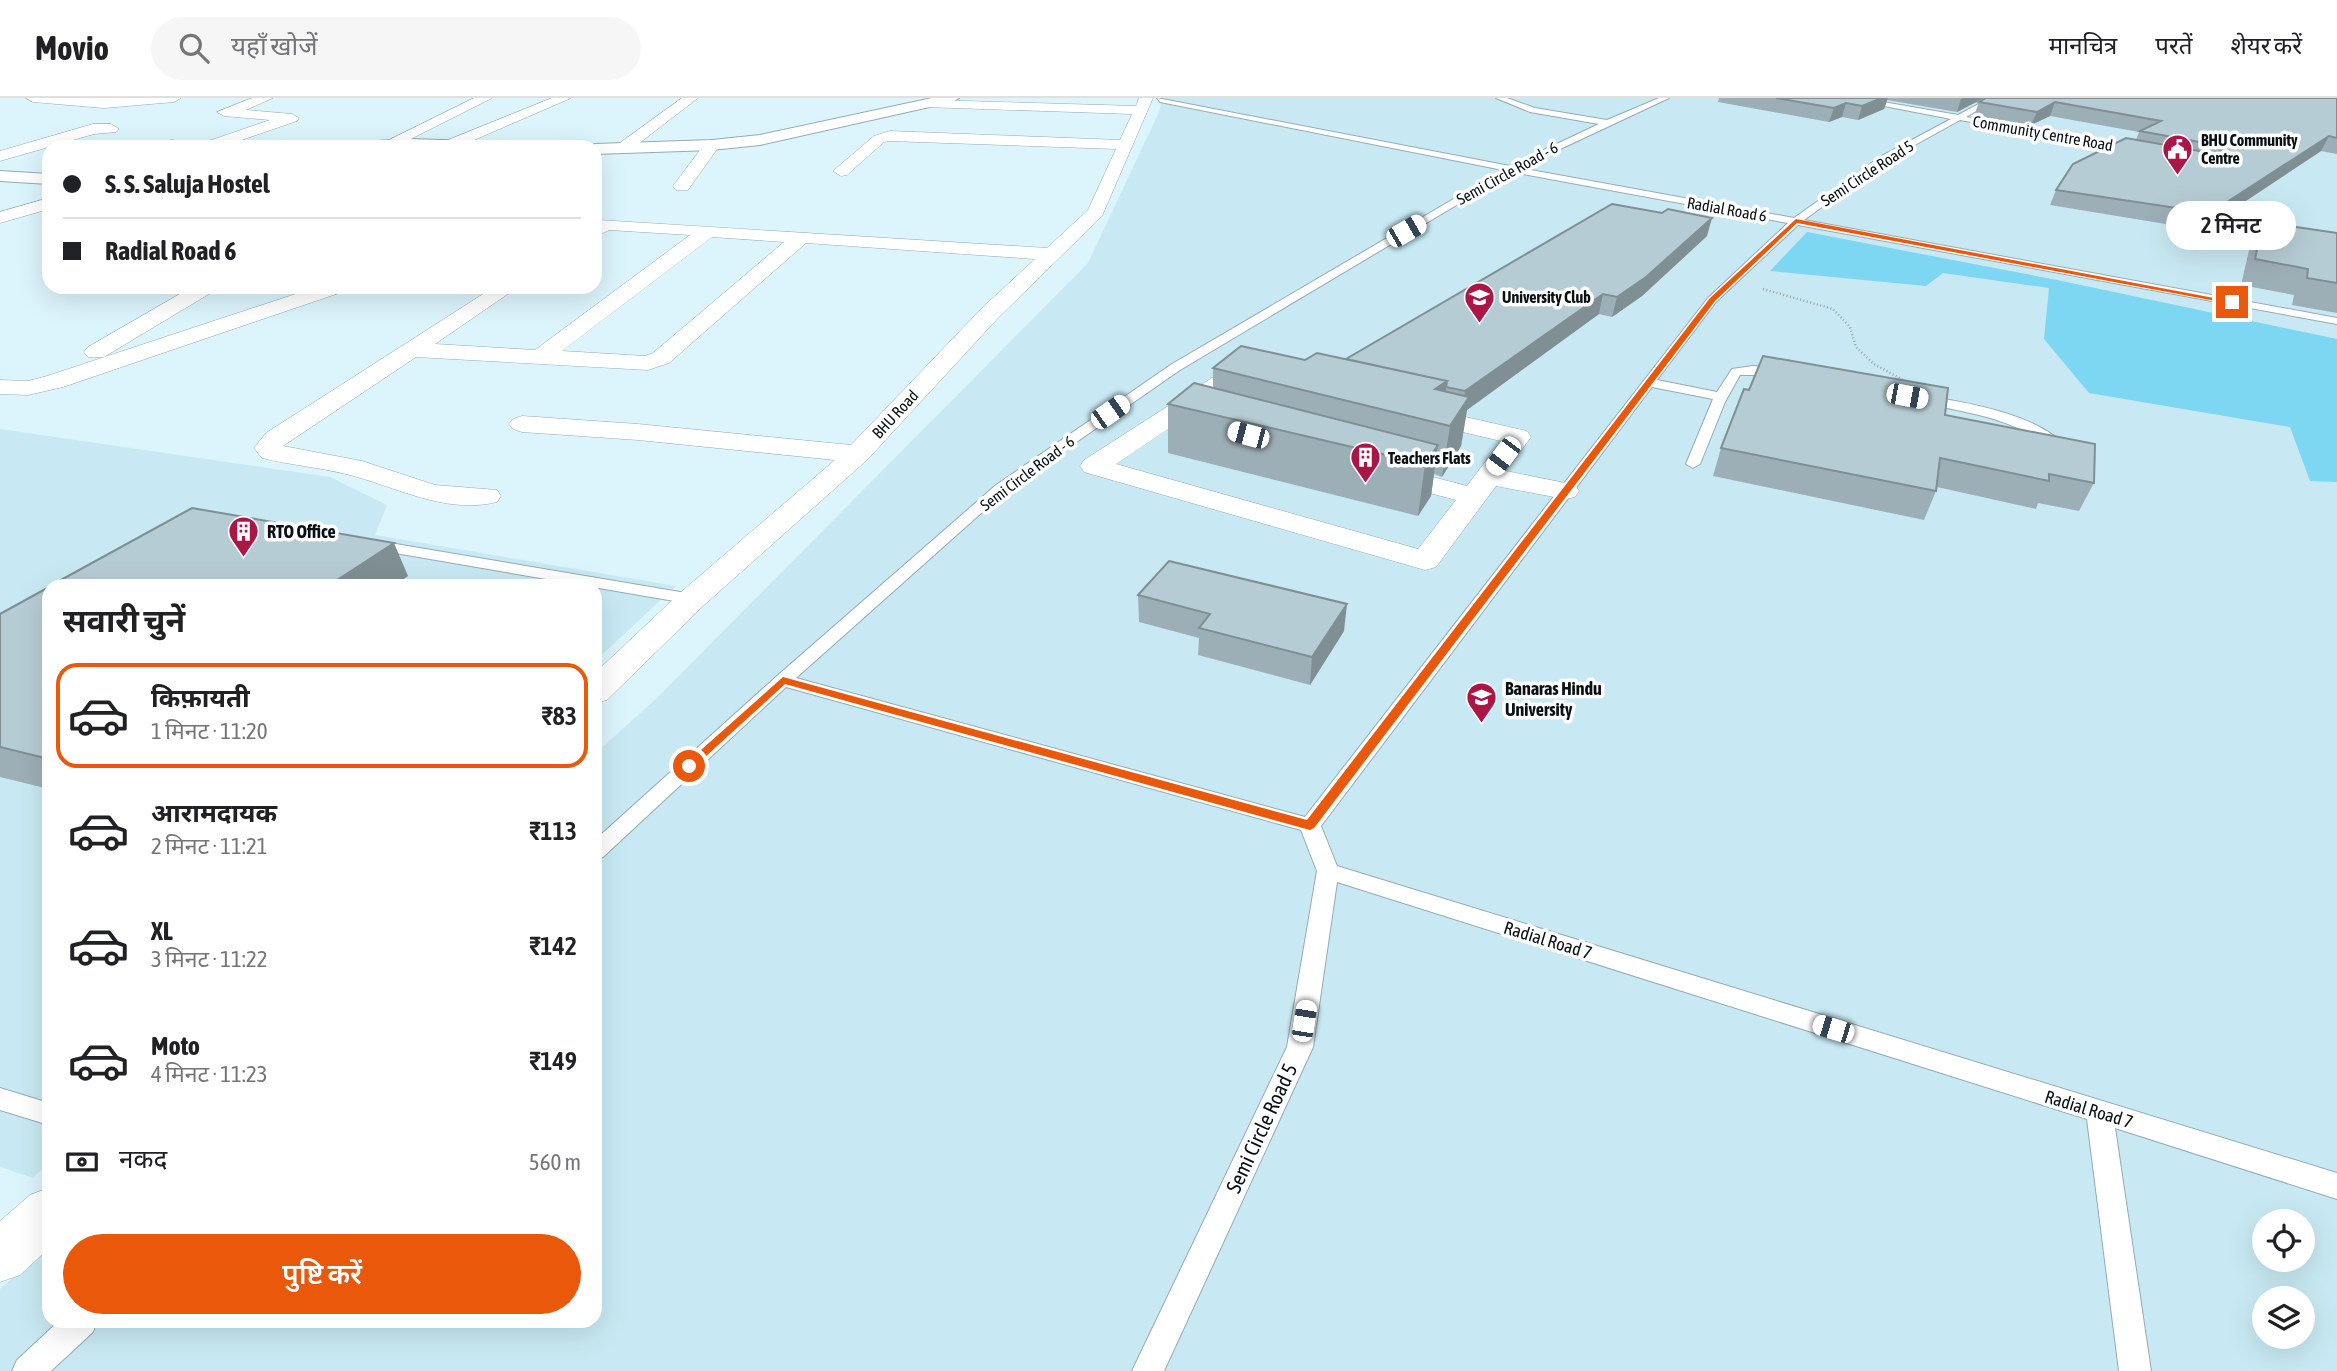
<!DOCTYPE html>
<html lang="hi">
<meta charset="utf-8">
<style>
body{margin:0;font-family:"Asap Condensed","Noto Sans Devanagari",sans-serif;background:#f6f6f6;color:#202124;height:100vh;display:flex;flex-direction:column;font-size:26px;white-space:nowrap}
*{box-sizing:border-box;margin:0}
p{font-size:23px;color:#757577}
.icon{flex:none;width:38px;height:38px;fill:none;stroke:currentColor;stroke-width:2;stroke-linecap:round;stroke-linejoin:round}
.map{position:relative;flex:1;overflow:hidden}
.details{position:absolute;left:42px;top:481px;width:560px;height:749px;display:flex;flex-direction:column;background:#fff;border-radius:21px;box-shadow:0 7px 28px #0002}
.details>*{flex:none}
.hud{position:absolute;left:42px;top:42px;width:560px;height:154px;border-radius:21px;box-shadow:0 7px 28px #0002;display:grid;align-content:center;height:154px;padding:0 21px;background:#fff}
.tools{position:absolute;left:2252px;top:1111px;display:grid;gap:14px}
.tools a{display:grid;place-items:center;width:63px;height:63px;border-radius:50%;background:#fff;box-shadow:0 7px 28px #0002;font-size:35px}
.end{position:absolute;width:32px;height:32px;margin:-16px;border:9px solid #ea580c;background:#fff;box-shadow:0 0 0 4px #fff}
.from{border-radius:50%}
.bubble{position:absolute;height:49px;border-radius:24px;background:#fff;box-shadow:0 7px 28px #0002;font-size:23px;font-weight:600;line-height:49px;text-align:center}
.car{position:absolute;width:21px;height:42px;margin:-21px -10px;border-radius:9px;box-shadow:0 0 5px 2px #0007;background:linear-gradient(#fff 24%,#345 0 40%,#fff 0 76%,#345 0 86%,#fff 0)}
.hud b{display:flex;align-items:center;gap:24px;height:66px;font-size:26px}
.hud b+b{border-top:2px solid #e0e0e0}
.hud i{width:18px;height:18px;background:#202124}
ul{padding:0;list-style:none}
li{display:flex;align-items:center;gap:21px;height:105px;margin:0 14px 10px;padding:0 7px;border:4px solid transparent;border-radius:21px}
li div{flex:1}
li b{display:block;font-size:26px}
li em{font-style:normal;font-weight:600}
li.current{border-color:#ea580c}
li>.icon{width:63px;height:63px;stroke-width:1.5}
h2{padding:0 21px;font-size:32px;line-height:84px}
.pay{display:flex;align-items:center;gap:18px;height:77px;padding:0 21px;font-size:26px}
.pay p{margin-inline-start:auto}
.action{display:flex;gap:14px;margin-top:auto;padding:14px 21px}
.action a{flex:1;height:80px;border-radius:42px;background:#ea580c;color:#fff;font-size:28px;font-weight:600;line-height:80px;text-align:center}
header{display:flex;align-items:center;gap:42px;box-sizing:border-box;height:98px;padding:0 35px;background:#fff;border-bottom:2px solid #e0e0e0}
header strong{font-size:33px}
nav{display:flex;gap:38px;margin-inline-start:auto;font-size:24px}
.search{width:490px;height:63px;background:#f6f6f6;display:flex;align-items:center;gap:18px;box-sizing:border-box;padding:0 24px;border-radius:38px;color:#757577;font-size:26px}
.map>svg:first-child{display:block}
.built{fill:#c8e9f3;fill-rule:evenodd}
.green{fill:#7dd6f2}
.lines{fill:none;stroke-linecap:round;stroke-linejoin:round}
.lane-casing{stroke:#95abb3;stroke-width:2}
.street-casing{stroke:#95abb3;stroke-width:1}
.secondary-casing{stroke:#95abb3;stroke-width:2}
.path{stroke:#93a5ab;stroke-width:2.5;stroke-dasharray:1 2.5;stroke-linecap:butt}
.lane{fill:#fff;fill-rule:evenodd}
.street{fill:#fff;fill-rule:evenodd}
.secondary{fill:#fff;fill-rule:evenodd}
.wall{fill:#9dafb6}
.shaded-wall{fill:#7f8f94}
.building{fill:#b6ccd4;stroke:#7f8f94;stroke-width:2}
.route{fill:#ea580c}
.labels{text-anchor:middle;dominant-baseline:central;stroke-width:7;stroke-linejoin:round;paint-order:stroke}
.far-street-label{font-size:16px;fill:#081013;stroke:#fff}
.far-poi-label{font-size:16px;font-weight:bold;fill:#081013;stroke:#fff;text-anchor:start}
.poi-label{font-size:18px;font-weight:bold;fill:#081013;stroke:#fff;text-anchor:start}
.street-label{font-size:18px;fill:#081013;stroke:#fff}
.near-street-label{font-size:21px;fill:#081013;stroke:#fff}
</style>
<header>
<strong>Movio</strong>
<div class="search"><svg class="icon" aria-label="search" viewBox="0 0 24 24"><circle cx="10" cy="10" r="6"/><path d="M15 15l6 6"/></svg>यहाँ खोजें</div>
<nav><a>मानचित्र</a><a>परतें</a><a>शेयर करें</a></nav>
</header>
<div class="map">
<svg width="2337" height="1273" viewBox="0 0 2337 1273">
<rect width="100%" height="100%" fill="#dcf4fc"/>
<path class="built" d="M 1162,0 L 2337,0 L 2337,1273 L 0,1273 L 0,1191 L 49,1147 L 49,1223 L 595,1223 L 595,656 L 659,598 L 1088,165 L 1160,12 ZM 2264,1124 L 2303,1124 L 2303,1162 L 2264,1162 ZM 2264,1200 L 2303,1200 L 2303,1239 L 2264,1239 Z
M 0,331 L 330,379 L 387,407 L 375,437 L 676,488 L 595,563 L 595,488 L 49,488 L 49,1065 L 33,1080 L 0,1069 Z"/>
<path class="green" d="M 1807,134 L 2057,182 L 2337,241 L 2337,384 L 2310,383 L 2290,329 L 2089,295 L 2044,241 L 2049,190 L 1943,175 L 1926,188 L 1770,173 Z"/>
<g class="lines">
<defs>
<path id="lane" d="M 1157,0 L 1510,68 L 1599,26 L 1530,14 L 1496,0 L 1507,0 L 1535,10 L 1607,22 L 1659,0 L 1669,0 L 1520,70 L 1794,120 L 1880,59 L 1951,21 L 1843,0 L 1860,0 L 1958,17 L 1990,0 L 1999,0 L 1966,19 L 2140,51 L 2136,53 L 1960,22 L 1886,63 L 1804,122 L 2337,220 L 2337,226 L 1798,127 L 1716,204 L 1657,282 L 1717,294 L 1732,271 L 1753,268 L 1782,270 L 1786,271 L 1786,277 L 1740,277 L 1725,304 L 1700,366 L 1693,370 L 1686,366 L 1713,301 L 1652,289 L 1321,728 L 1337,768 L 2337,1075 L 2337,1101 L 2115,1030 L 2151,1273 L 2119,1273 L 2087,1021 L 1337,784 L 1313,949 L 1164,1273 L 1132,1273 L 1287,949 L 1317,773 L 1301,732 L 786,589 L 603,759 L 595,762 L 595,742 L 777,578 L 996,387 L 1172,266 L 1503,72 L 1160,4 ZM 1512,74 L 1788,125 L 1708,200 L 1305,719 L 796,580 L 1006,393 L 1180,272 Z
M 1922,297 C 1967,305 2037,315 2069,351 L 2067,354 C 2053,357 2036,339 2024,333 C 1990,316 1953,312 1917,304 L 1917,298 Z
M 372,442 L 692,496 L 700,501 L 692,506 L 366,450 L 364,447 L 366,444 Z
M 0,990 L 49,1005 L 49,1027 L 0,1012 Z
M 59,1223 L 97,1223 L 93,1234 L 51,1273 L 12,1273 L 17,1262 Z"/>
<path id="street" d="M 26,0 L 181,0 L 174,4 L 104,10 L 33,4 Z
M 252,0 L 273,0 L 246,12 L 292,16 L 299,20 L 297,23 L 221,49 L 198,49 L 200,46 L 270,22 L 224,18 L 217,14 Z
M 474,0 L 492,0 L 395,49 L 383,49 L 381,46 Z
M 552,0 L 571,0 L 458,49 L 441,47 L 443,44 Z
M 682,0 L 698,0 L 629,53 L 617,53 L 615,50 L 617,47 Z
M 1139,0 L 1153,0 L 1102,118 L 998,220 L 867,362 L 703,508 L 607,602 L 595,605 L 595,575 L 681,494 L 835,362 L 638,342 L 522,334 L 513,331 L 509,326 L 513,321 L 522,318 L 638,326 L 851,347 L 982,210 L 1035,161 L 806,145 L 669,265 L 648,272 L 416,259 L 283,348 L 362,363 L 435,387 L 497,392 L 501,398 L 497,404 C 445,417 395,388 346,376 C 318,369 289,367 262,360 L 254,350 L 266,335 L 494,189 L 518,189 L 435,246 L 535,252 L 690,137 L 609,132 L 595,139 L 595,124 L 598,122 L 1047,150 L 1088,112 L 1116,51 L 890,43 L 884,44 L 847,77 L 841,78 L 833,73 L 874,38 L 890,33 L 1120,42 L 1132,16 L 924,9 L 924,3 L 929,2 L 1136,8 ZM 712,139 L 784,144 L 653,255 L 645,258 L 562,253 Z
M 111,26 L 119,31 L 116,34 L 94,36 L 0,63 L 0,53 L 93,26 Z
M 172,42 L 195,46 L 197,49 L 166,49 L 166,44 Z
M 712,42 L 720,47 L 688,92 L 676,92 L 673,88 L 706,44 Z
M 49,100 L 49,111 L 0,125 L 0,114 Z
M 192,189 L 217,189 L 214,193 L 104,259 L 88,259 L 84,254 L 88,249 Z
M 317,189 L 348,189 L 345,193 L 63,289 L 28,297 L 0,296 L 0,282 L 28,283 L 47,278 Z
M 1237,267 L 1527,333 L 1531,339 L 1506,373 L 1575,387 L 1579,393 L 1575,399 L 1565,401 L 1496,388 L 1436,469 L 1425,472 L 1084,374 L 1080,368 L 1084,362 L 1229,269 ZM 1241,282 L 1501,343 L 1467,388 L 1383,366 L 1373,368 L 1369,374 L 1373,380 L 1456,402 L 1418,451 L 1116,366 Z
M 49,1090 L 49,1150 L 20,1177 L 0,1184 L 0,1123 L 30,1097 Z"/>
<path id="secondary" d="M 932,0 L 959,0 L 952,4 L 760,47 L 712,52 L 595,56 L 595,49 L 588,49 L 595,46 L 712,42 L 760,37 Z
M 410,41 L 504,44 L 512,49 L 353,49 L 361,44 Z
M 0,73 L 49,76 L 49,86 L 0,83 Z"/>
</defs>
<use href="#lane" class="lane-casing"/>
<use href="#street" class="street-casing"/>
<use href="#secondary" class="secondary-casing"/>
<path class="path" d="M 1763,191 L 1833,211 L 1850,229 L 1856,249 L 1874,266 L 1903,282"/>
<use href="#lane" class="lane"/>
<use href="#street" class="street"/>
<use href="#secondary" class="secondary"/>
</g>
<path class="wall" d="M 1719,0 L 1984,0 L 1957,14 L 1887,2 L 1884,11 L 1858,22 L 1842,19 L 1829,24 L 1718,4 Z
M 2337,0 L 2337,56 L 2321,53 L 2202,132 L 2050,107 L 2056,92 L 2136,42 L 2139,34 L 2050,18 L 2031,27 L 1974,18 L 1979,4 Z
M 2263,124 L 2337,135 L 2337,215 L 2292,207 L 2294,197 L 2241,187 L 2250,148 Z
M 1707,138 L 1642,198 L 1612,219 L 1599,216 L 1467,312 L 1461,348 L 1442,379 L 1434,376 L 1431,398 L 1418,418 L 1168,355 L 1168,306 L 1213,290 L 1213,270 L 1305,262 L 1346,261 Z
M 1945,317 L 2094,385 L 2079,413 L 2038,405 L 2036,411 L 1937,389 L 1936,393 L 1924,422 L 1713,378 L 1721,350 Z
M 49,489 L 49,691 L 0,679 L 0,516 Z
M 1138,497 L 1344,533 L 1310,587 L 1198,557 L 1199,540 L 1139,524 Z"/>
<path class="shaded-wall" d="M 1882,0 L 1888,0 L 1884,11 L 1858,22 L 1862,8 Z
M 1963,0 L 1984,0 L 1957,14 L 1961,1 Z
M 2055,4 L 2050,18 L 2031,27 L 2037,14 Z
M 1846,5 L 1842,19 L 1829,24 L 1834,10 Z
M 2329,38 L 2321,53 L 2202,132 L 2210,115 Z
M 1712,120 L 1707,138 L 1642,198 L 1612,219 L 1617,199 Z
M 1603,196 L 1599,216 L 1467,312 L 1461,348 L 1442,379 L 1450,328 L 1463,308 L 1465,293 Z
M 1447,283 L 1441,326 L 1435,291 Z
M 1438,347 L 1431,398 L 1418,418 L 1425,366 Z
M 394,445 L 408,478 L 394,488 L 328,488 Z
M 1347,506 L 1344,533 L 1310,587 L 1312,559 Z"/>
<path class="building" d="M 1776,0 L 1882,0 L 1862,8 L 1846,5 L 1834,10 Z
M 1986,0 L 2337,0 L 2337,40 L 2329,38 L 2210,115 L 2056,92 L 2073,66 L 2126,40 L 2216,56 L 2223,51 L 2221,48 L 2140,33 L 2161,23 L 2055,4 L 2037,14 L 1979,4 Z
M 1612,106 L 1662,115 L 1668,111 L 1712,120 L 1646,179 L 1617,199 L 1603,196 L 1465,293 L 1446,289 L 1447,283 L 1346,261 Z
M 2263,124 L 2337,135 L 2337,185 L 2307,180 L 2308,171 L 2255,161 Z
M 1241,248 L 1305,262 L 1317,255 L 1447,283 L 1435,291 L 1469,299 L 1450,328 L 1213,270 Z
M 1763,258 L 1948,290 L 1945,317 L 2095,346 L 2094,385 L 2049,376 L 2049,383 L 1940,360 L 1936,393 L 1721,350 L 1744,291 L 1749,292 Z
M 1194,285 L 1438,347 L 1425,366 L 1168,306 Z
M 192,410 L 394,445 L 328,488 L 50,488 Z
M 1169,463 L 1347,506 L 1312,559 L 1199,530 L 1210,516 L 1138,497 Z
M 49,489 L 49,661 L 0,649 L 0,516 Z"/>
<path class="route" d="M 1796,121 L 2235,204 L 2232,206 L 1797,125 L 1715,203 L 1314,730 L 1310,732 L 785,586 L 693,670 L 685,670 L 683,668 L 783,579 L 1307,722 L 1710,200 Z"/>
<defs>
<symbol id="civic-pin" viewBox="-11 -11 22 30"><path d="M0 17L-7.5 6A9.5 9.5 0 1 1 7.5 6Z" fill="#ab1646" stroke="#fff"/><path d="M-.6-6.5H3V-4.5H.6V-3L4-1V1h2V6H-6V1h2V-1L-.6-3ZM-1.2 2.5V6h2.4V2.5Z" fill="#fff"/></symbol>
<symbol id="university-pin" viewBox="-11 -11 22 30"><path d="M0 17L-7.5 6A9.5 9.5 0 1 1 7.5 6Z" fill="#ab1646" stroke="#fff"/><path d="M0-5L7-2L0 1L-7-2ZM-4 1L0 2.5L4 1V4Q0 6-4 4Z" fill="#fff"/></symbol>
<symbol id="building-pin" viewBox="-11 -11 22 30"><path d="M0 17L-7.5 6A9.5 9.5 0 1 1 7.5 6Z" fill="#ab1646" stroke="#fff"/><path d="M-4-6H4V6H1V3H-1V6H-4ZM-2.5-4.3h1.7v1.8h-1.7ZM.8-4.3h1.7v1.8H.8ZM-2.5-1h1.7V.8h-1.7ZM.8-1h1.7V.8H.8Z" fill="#fff"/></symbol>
</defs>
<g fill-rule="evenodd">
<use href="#civic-pin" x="2160" y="34" width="35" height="47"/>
<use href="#university-pin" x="1462" y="182" width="35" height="47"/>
<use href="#building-pin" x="1348" y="342" width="35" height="47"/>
<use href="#building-pin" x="226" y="416" width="35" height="47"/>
<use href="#university-pin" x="1464" y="582" width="35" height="47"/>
</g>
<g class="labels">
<g class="far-street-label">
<text transform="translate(2043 35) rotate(10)">Community Centre Road</text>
<text transform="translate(1507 75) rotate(-29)">Semi Circle Road - 6</text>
<text transform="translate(1867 75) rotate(-33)">Semi Circle Road 5</text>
<text transform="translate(1727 111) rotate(10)">Radial Road 6</text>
<text transform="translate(895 316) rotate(-47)">BHU Road</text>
<text transform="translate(1027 375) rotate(-37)">Semi Circle Road - 6</text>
</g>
<g class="far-poi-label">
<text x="2201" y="42">BHU Community<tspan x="2201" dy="18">Centre</tspan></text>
<text x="1502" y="199">University Club</text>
<text x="1388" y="360">Teachers Flats</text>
</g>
<g class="poi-label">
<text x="267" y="433">RTO Office</text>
<text x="1505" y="590">Banaras Hindu<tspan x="1505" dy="21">University</tspan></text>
</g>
<g class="street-label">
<text transform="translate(1548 842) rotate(17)">Radial Road 7</text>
<text transform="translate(2089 1011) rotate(17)">Radial Road 7</text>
</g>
<g class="near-street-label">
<text transform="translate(1261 1030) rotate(-65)">Semi Circle Road 5</text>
</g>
</g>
</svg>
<div class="tools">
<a><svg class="icon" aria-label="locate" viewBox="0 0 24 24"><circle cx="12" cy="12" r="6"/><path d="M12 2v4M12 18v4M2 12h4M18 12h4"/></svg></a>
<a><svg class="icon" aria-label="layers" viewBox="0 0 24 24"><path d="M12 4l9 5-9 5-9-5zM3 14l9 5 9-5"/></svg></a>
</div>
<i class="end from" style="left:689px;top:668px"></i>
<i class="end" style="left:2232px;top:204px"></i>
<div class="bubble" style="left:2166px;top:103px;width:130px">2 मिनट</div>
<i class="car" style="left:1406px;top:133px;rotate:60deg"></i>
<i class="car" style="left:1907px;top:298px;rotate:101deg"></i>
<i class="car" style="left:1110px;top:314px;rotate:55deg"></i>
<i class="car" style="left:1248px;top:337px;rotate:285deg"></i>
<i class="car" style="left:1503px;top:358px;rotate:217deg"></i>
<i class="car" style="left:1304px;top:923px;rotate:9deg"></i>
<i class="car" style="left:1833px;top:931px;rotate:287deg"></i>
<div class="hud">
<b><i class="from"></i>S. S. Saluja Hostel</b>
<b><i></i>Radial Road 6</b>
</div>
<section class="details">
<h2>सवारी चुनें</h2>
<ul>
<li class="current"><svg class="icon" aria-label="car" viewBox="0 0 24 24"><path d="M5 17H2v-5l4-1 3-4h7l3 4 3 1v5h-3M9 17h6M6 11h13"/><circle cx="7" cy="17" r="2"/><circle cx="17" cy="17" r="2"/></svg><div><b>किफ़ायती</b><p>1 मिनट · 11:20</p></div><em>₹83</em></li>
<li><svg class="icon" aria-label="car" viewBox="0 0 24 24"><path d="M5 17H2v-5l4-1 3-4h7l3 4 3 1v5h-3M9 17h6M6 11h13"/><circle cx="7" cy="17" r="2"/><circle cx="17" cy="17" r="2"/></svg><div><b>आरामदायक</b><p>2 मिनट · 11:21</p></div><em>₹113</em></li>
<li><svg class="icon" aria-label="car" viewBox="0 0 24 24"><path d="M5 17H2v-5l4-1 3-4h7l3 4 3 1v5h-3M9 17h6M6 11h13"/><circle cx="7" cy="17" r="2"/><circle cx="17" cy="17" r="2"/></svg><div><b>XL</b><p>3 मिनट · 11:22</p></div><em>₹142</em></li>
<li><svg class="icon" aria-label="car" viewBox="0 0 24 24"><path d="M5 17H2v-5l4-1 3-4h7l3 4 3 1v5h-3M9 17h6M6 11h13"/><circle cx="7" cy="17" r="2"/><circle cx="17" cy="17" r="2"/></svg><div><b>Moto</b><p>4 मिनट · 11:23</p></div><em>₹149</em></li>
</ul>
<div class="pay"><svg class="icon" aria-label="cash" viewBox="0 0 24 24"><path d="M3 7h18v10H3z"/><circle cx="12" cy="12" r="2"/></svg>नकद<p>560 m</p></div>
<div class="action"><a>पुष्टि करें</a></div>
</section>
</div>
